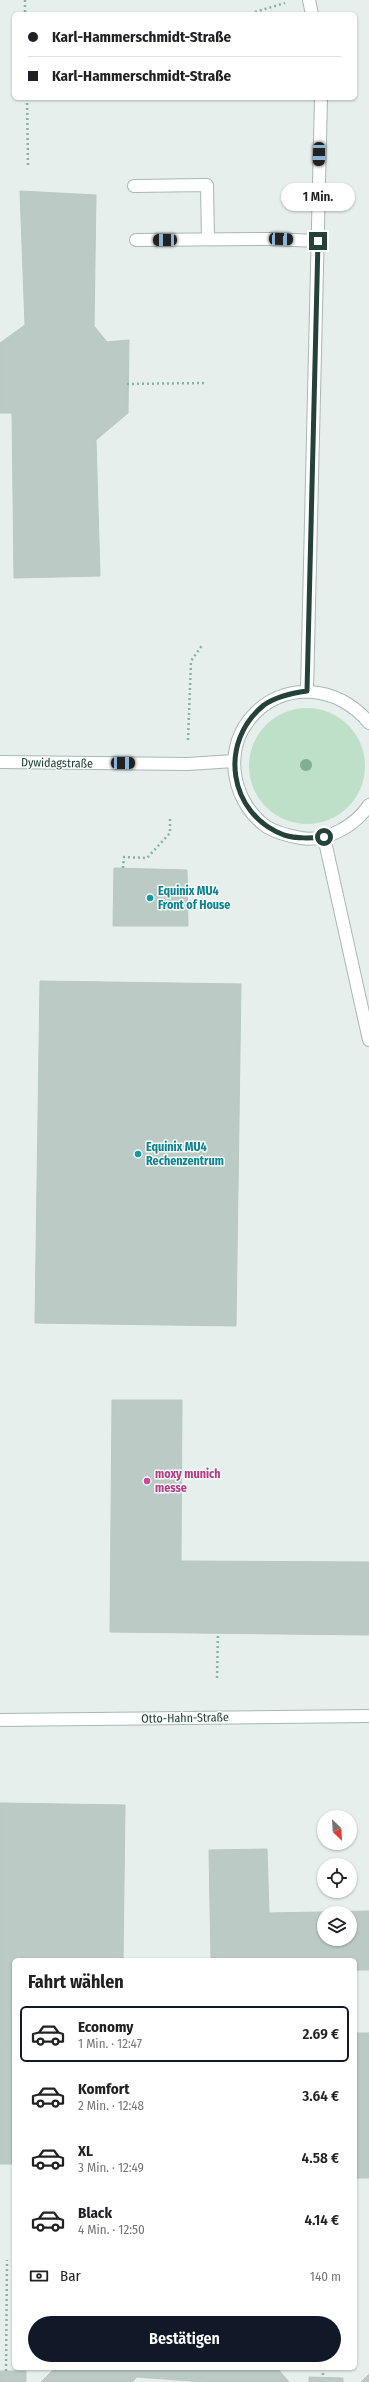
<!DOCTYPE html>
<html lang="de">
<meta charset="utf-8">
<style>
body{margin:0;font-family:"Fira Sans Condensed",sans-serif;background:#f6f6f6;color:#202124;height:100vh;display:flex;flex-direction:column;font-size:15px;white-space:nowrap}
*{box-sizing:border-box;margin:0}
p{font-size:13px;color:#757577}
.icon{flex:none;width:22px;height:22px;fill:none;stroke:currentColor;stroke-width:2;stroke-linecap:round;stroke-linejoin:round}
.map{position:relative;flex:1;overflow:hidden}
.drawer{position:absolute;left:12px;top:1958px;width:345px;height:412px;display:flex;flex-direction:column;background:#fff;border-radius:6px;box-shadow:0 1px 3px #0004}
.drawer>*{flex:none}
.top-card{position:absolute;left:12px;top:12px;width:345px;height:88px;border-radius:6px;box-shadow:0 1px 3px #0004;display:grid;align-content:center;height:88px;padding:0 16px;background:#fff}
.needle{width:26px;rotate:155deg}
.buttons{position:absolute;left:317px;top:1810px;display:grid;gap:8px}
.buttons a{display:grid;place-items:center;width:40px;height:40px;border-radius:50%;background:#fff;box-shadow:0 1px 3px #0004;font-size:20px}
.end{position:absolute;width:18px;height:18px;margin:-9px;border:5px solid #24423a;background:#fff;box-shadow:0 0 0 2px #fff}
.from{border-radius:50%}
.bubble{position:absolute;height:28px;border-radius:14px;background:#fff;box-shadow:0 1px 3px #0004;font-size:13px;font-weight:600;line-height:28px;text-align:center}
.car{position:absolute;width:12px;height:24px;margin:-12px -6px;border-radius:5px;box-shadow:0 0 3px 1px #0007;background:linear-gradient(#222 24%,#8ab4d8 0 40%,#222 0 76%,#8ab4d8 0 86%,#222 0)}
.top-card b{display:flex;align-items:center;gap:14px;height:38px;font-size:15px}
.top-card b+b{border-top:1px solid #e0e0e0}
.top-card i{width:10px;height:10px;background:#202124}
ul{padding:0;list-style:none}
li{display:flex;align-items:center;gap:12px;height:56px;margin:0 8px 6px;padding:0 8px;border:2px solid transparent;border-radius:6px}
li div{flex:1}
li b{display:block;font-size:15px}
li em{font-style:normal;font-weight:600}
li.active{border-color:#111827}
li>.icon{width:36px;height:36px;stroke-width:1.5}
h2{padding:0 16px;font-size:18px;line-height:48px}
.pay{display:flex;align-items:center;gap:10px;height:44px;padding:0 16px;font-size:15px}
.pay p{margin-inline-start:auto}
.button{display:flex;gap:8px;margin-top:auto;padding:8px 16px}
.button a{flex:1;height:46px;border-radius:24px;background:#111827;color:#fff;font-size:16px;font-weight:600;line-height:46px;text-align:center}
.map>svg:first-child{display:block}
.green{fill:#bfe0c8}
.building{fill:#bbcac4;stroke:#b8c9c2;fill-rule:evenodd}
.lines{fill:none;stroke-linecap:round;stroke-linejoin:round}
.service-casing{stroke:#a8b8b2;stroke-width:14}
.minor-casing{stroke:#a8b8b2;stroke-width:14}
.path{stroke:#86b3a5;stroke-width:2.5;stroke-dasharray:2 3;stroke-linecap:butt}
.service{stroke:#fff;stroke-width:12}
.minor{stroke:#fff;stroke-width:12}
.tree{fill:#80af93}
.route{stroke:#24423a;stroke-width:5}
.culture-dot{fill:#0f9aa8;stroke:#f7fbf9;stroke-width:1.5}
.hotel-dot{fill:#d1479c;stroke:#f7fbf9;stroke-width:1.5}
.labels{text-anchor:middle;dominant-baseline:central;stroke-width:3;stroke-linejoin:round;paint-order:stroke}
.street-label{font-size:12px;fill:#24423a;stroke:#f7fbf9}
.culture-label{font-size:12px;font-weight:bold;fill:#0d838f;stroke:#f7fbf9;text-anchor:start}
.hotel-label{font-size:12px;font-weight:bold;fill:#b23c85;stroke:#f7fbf9;text-anchor:start}
</style>
<div class="map">
<svg width="369" height="2382" viewBox="0 0 369 2382">
<rect width="100%" height="100%" fill="#e6efeb"/>
<path class="green" d="M249 766a58 58 0 1 1 116 0a58 58 0 1 1-116 0Z"/>
<path class="building" d="M 20,191 L 96,195 L 94,326 L 107,342 L 129,340 L 128,413 L 96,440 L 100,576 L 14,578 L 12,413 L 0,413 L 0,343 L 25,325 Z
M 114,868 L 187,870 L 188,926 L 113,926 Z
M 40,981 L 241,984 L 236,1326 L 35,1323 Z
M 112,1400 L 182,1400 L 181,1561 L 369,1562 L 369,1635 L 110,1632 Z
M 0,1803 L 125,1805 L 123,1960 L 14,1960 L 14,2040 L 0,2040 Z
M 267,1849 L 269,1913 L 369,1911 L 369,1970 L 355,1970 L 355,1960 L 211,1960 L 209,1850 ZM 324,1913 L 350,1913 L 350,1939 L 324,1939 Z
M 355,2033 L 369,2033 L 369,2178 L 355,2178 Z
M 0,2040 L 14,2040 L 14,2164 L 0,2164 Z
M 55,2368 L 277,2368 L 289,2382 L 204,2382 L 137,2377 L 132,2382 L 41,2382 Z
M 0,2371 L 26,2371 L 26,2382 L 0,2382 Z
M 369,2374 L 369,2382 L 361,2382 Z
M 309,2377 L 343,2378 L 343,2382 L 309,2382 Z"/>
<g class="lines">
<defs>
<path id="service" d="M 134,186 L 207,185 L 208,239
M 136,240 L 269,239 L 318,241"/>
<path id="minor" d="M 309,0 L 312,14
M 307,691 L 321,98
M 369,723 C 339,685 281,679 249,720 C 223,753 233,803 267,827 C 277,833 290,836 301,838 C 327,842 355,826 369,805
M 0,762 L 188,764 L 234,761
M 324,837 L 369,1040
M 0,1720 L 369,1716"/>
</defs>
<use href="#service" class="service-casing"/>
<use href="#minor" class="minor-casing"/>
<path class="path" d="M 25,0 L 25,14
M 255,12 L 285,3
M 27,98 L 28,165
M 127,384 L 206,383
M 188,740 L 191,661 L 203,644
M 123,868 L 124,857 L 147,858 L 170,833 L 170,817
M 217,1678 L 218,1633
M 323,2368 L 323,2378
M 6,2371 L 7,2260"/>
<use href="#service" class="service"/>
<use href="#minor" class="minor"/>
</g>
<circle class="tree" cx="306" cy="765" r="6"/>
<g class="lines">
<path class="route" d="M 318,241 L 307,691 C 292,693 277,696 264,705 C 218,742 228,814 284,835 C 297,839 311,838 324,837"/>
</g>
<g class="culture-dot">
<circle cx="150" cy="898" r="4"/>
<circle cx="138" cy="1154" r="4"/>
</g>
<circle class="hotel-dot" cx="147" cy="1481" r="4"/>
<g class="labels">
<g class="street-label">
<text transform="translate(57 763) rotate(1)">Dywidagstraße</text>
<text transform="translate(185 1718) rotate(-1)">Otto-Hahn-Straße</text>
</g>
<g class="culture-label">
<text x="158" y="891">Equinix MU4<tspan x="158" dy="14">Front of House</tspan></text>
<text x="146" y="1147">Equinix MU4<tspan x="146" dy="14">Rechenzentrum</tspan></text>
</g>
<g class="hotel-label">
<text x="155" y="1474">moxy munich<tspan x="155" dy="14">messe</tspan></text>
</g>
</g>
</svg>
<div class="buttons">
<a><svg class="needle" viewBox="-14 -14 28 28"><path d="M0-13l5 13h-10z" fill="#e53935"/><path d="M0 13l5-13h-10z" fill="#757577"/></svg></a>
<a><svg class="icon" aria-label="locate" viewBox="0 0 24 24"><circle cx="12" cy="12" r="6"/><path d="M12 2v4M12 18v4M2 12h4M18 12h4"/></svg></a>
<a><svg class="icon" aria-label="layers" viewBox="0 0 24 24"><path d="M12 4l9 5-9 5-9-5zM3 14l9 5 9-5"/></svg></a>
</div>
<i class="end from" style="left:324px;top:837px"></i>
<i class="end" style="left:318px;top:241px"></i>
<div class="bubble" style="left:281px;top:183px;width:74px">1 Min.</div>
<i class="car" style="left:319px;top:154px;rotate:181deg"></i>
<i class="car" style="left:281px;top:239px;rotate:92deg"></i>
<i class="car" style="left:165px;top:240px;rotate:269deg"></i>
<i class="car" style="left:123px;top:763px;rotate:90deg"></i>
<div class="top-card">
<b><i class="from"></i>Karl-Hammerschmidt-Straße</b>
<b><i></i>Karl-Hammerschmidt-Straße</b>
</div>
<section class="drawer">
<h2>Fahrt wählen</h2>
<ul>
<li class="active"><svg class="icon" aria-label="car" viewBox="0 0 24 24"><path d="M5 17H2v-5l4-1 3-4h7l3 4 3 1v5h-3M9 17h6M6 11h13"/><circle cx="7" cy="17" r="2"/><circle cx="17" cy="17" r="2"/></svg><div><b>Economy</b><p>1 Min. · 12:47</p></div><em>2.69 €</em></li>
<li><svg class="icon" aria-label="car" viewBox="0 0 24 24"><path d="M5 17H2v-5l4-1 3-4h7l3 4 3 1v5h-3M9 17h6M6 11h13"/><circle cx="7" cy="17" r="2"/><circle cx="17" cy="17" r="2"/></svg><div><b>Komfort</b><p>2 Min. · 12:48</p></div><em>3.64 €</em></li>
<li><svg class="icon" aria-label="car" viewBox="0 0 24 24"><path d="M5 17H2v-5l4-1 3-4h7l3 4 3 1v5h-3M9 17h6M6 11h13"/><circle cx="7" cy="17" r="2"/><circle cx="17" cy="17" r="2"/></svg><div><b>XL</b><p>3 Min. · 12:49</p></div><em>4.58 €</em></li>
<li><svg class="icon" aria-label="car" viewBox="0 0 24 24"><path d="M5 17H2v-5l4-1 3-4h7l3 4 3 1v5h-3M9 17h6M6 11h13"/><circle cx="7" cy="17" r="2"/><circle cx="17" cy="17" r="2"/></svg><div><b>Black</b><p>4 Min. · 12:50</p></div><em>4.14 €</em></li>
</ul>
<div class="pay"><svg class="icon" aria-label="cash" viewBox="0 0 24 24"><path d="M3 7h18v10H3z"/><circle cx="12" cy="12" r="2"/></svg>Bar<p>140 m</p></div>
<div class="button"><a>Bestätigen</a></div>
</section>
</div>
